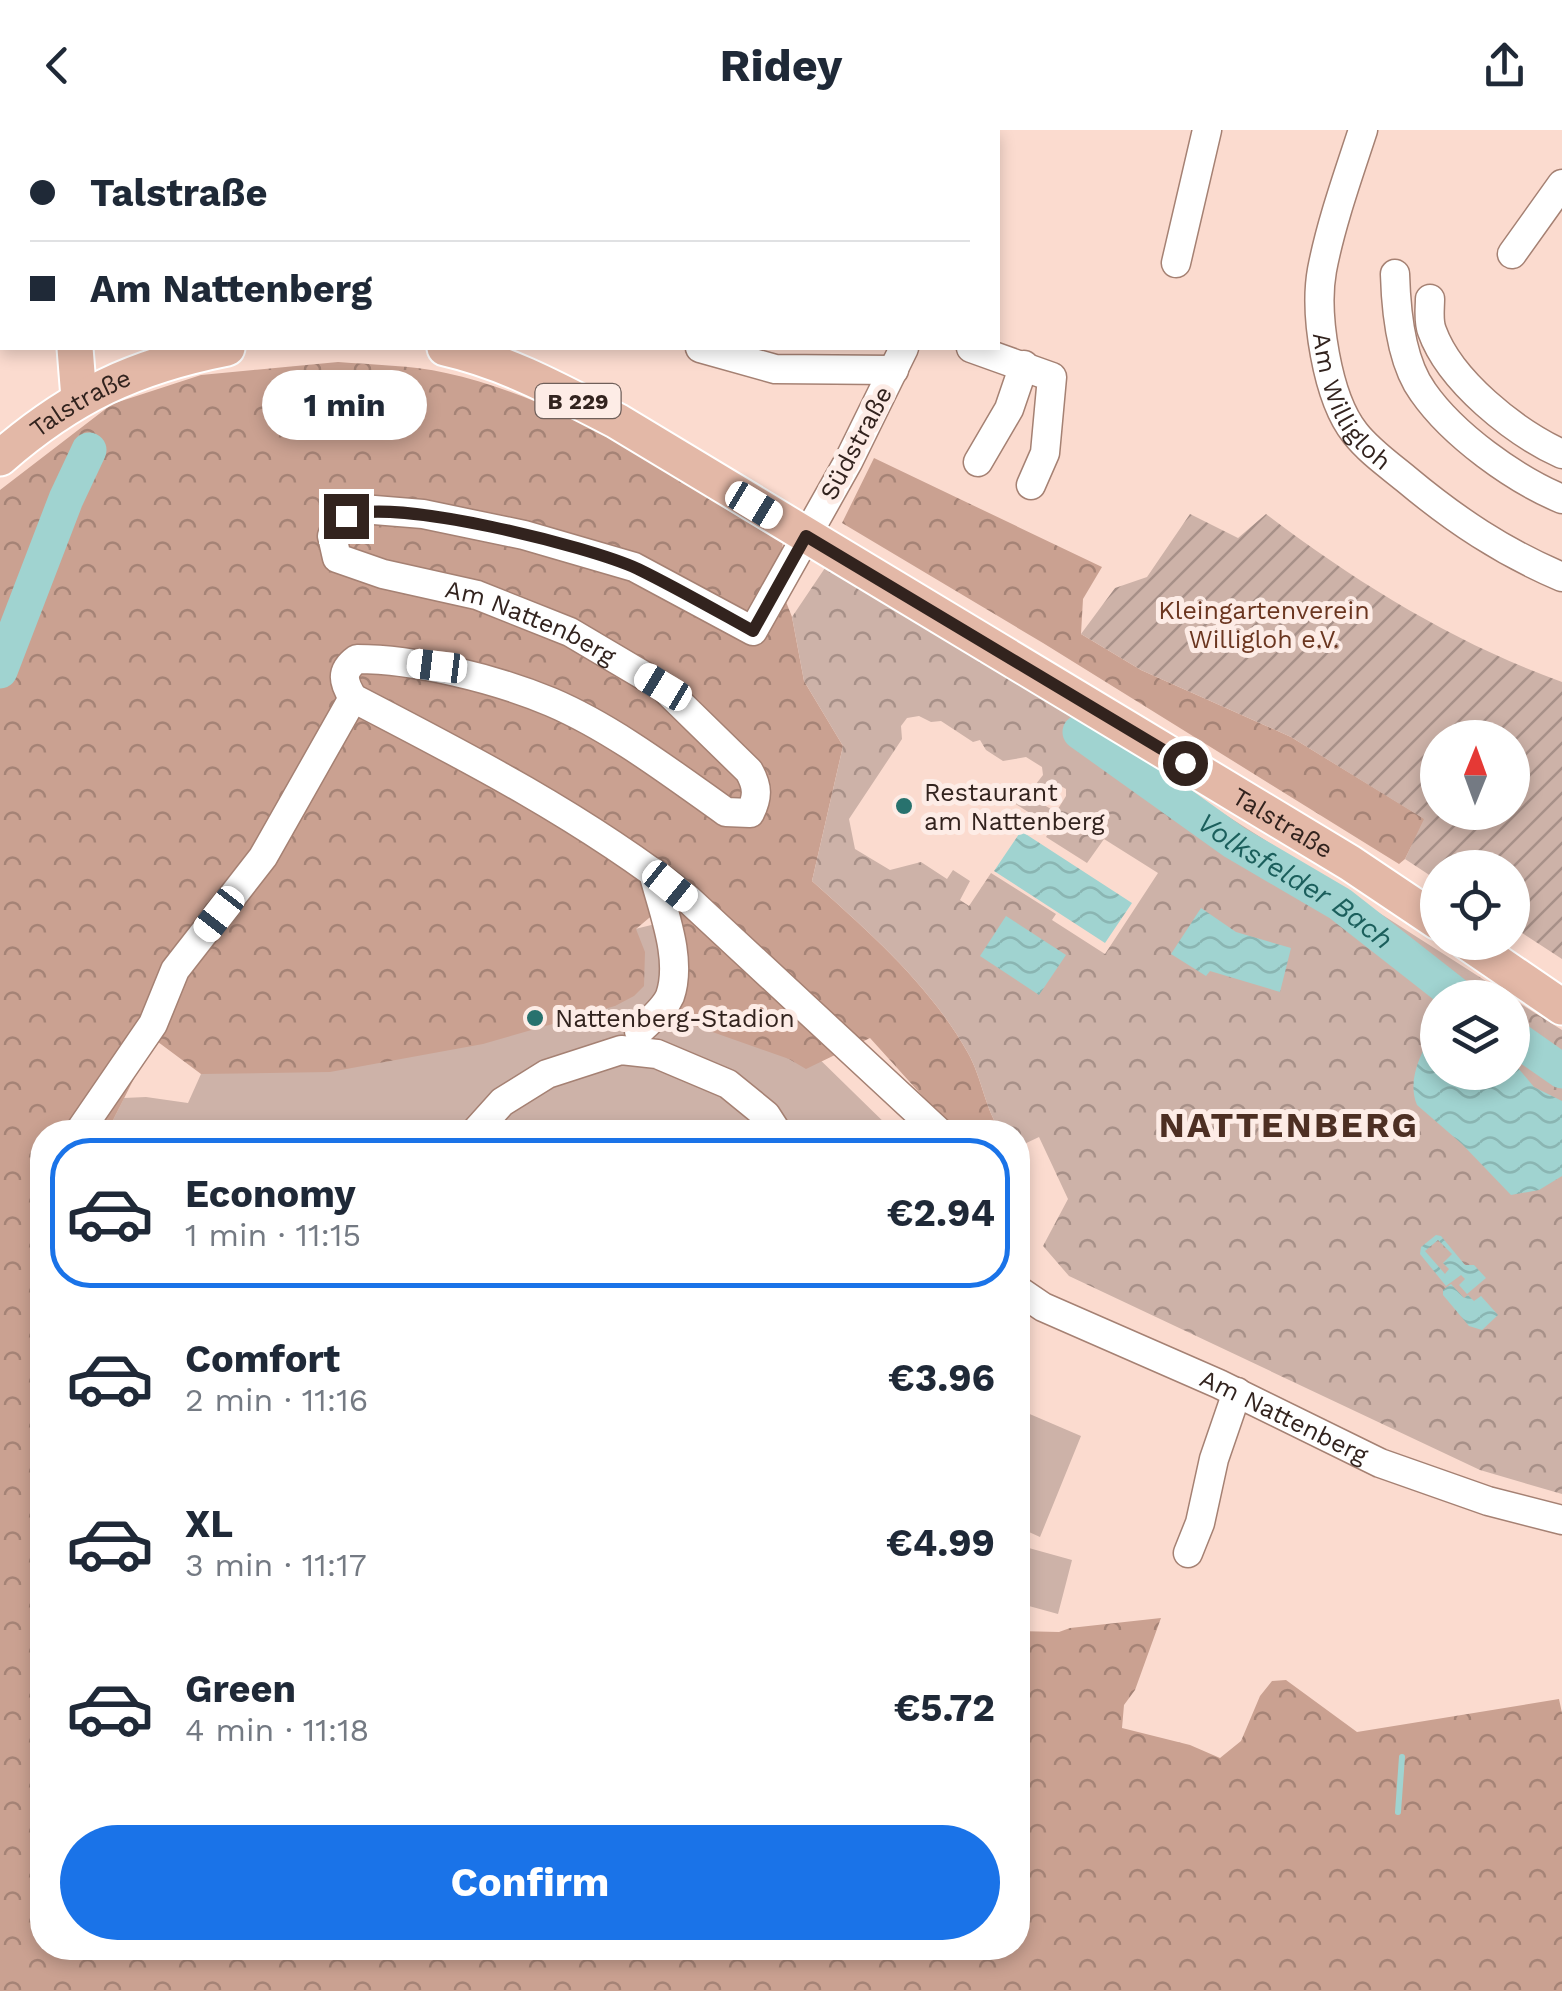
<!DOCTYPE html>
<meta charset="utf-8">
<style>
body{margin:0;font-family:"Work Sans",sans-serif;background:#f2f2f3;color:#1f2937;height:100vh;display:flex;flex-direction:column;font-size:38px;white-space:nowrap}
*{box-sizing:border-box;margin:0}
p{font-size:32px;color:#747a83}
.icon{flex:none;width:55px;height:55px;fill:none;stroke:currentColor;stroke-width:2;stroke-linecap:round;stroke-linejoin:round}
.map{position:relative;flex:1;overflow:hidden}
.sheet{position:absolute;left:30px;top:990px;width:1000px;height:840px;display:flex;flex-direction:column;background:#fff;border-radius:40px;box-shadow:0 5px 15px #0003}
.sheet>*{flex:none}
.guide{position:absolute;left:0px;top:0px;width:1000px;height:220px;box-shadow:0 5px 15px #0003;display:grid;align-content:center;height:220px;padding:0 30px;background:#fff}
.needle{width:65px;rotate:1deg}
.buttons{position:absolute;left:1420px;top:590px;display:grid;gap:20px}
.buttons a{display:grid;place-items:center;width:110px;height:110px;border-radius:50%;background:#fff;box-shadow:0 5px 15px #0003;font-size:50px}
.end{position:absolute;width:45px;height:45px;margin:-22px;border:12px solid #32231e;background:#fff;box-shadow:0 0 0 5px #fff}
.from{border-radius:50%}
.bubble{position:absolute;height:70px;border-radius:35px;background:#fff;box-shadow:0 5px 15px #0003;font-size:32px;font-weight:700;line-height:70px;text-align:center}
.car{position:absolute;width:30px;height:60px;margin:-30px -15px;border-radius:12px;box-shadow:0 0 8px 2px #0007;background:linear-gradient(#fff 24%,#345 0 40%,#fff 0 76%,#345 0 86%,#fff 0)}
.guide b{display:flex;align-items:center;gap:35px;height:95px;font-size:38px}
.guide b+b{border-top:2px solid #e0e1e3}
.guide i{width:25px;height:25px;background:#1f2937}
ul{padding:18px 0 0;list-style:none}
li{display:flex;align-items:center;gap:30px;height:150px;margin:0 20px 15px;padding:0 10px;border:5px solid transparent;border-radius:40px}
li div{flex:1}
li b{display:block;font-size:38px}
li em{font-style:normal;font-weight:700}
li.selected{border-color:#1a73e8}
li>.icon{width:90px;height:90px;stroke-width:1.5}
.cta{display:flex;gap:20px;margin-top:auto;padding:20px 30px}
.cta a{flex:1;height:115px;border-radius:60px;background:#1a73e8;color:#fff;font-size:40px;font-weight:700;line-height:115px;text-align:center}
header{display:flex;justify-content:space-between;align-items:center;height:130px;padding:0 30px;background:#fff;font-size:45px;font-weight:700}
.map>svg:first-child{display:block}
.grass{fill:#cdb2a8}
.forest{fill:url(#forest-crowns)}
.park{fill:url(#park-crowns);fill-rule:evenodd}
.garden{fill:url(#garden-furrows);fill-rule:evenodd}
.water{fill:url(#water-waves);fill-rule:evenodd}
.lines{fill:none;stroke-linecap:round;stroke-linejoin:round}
.stream{stroke:#a0d3d0;stroke-width:6}
.river{stroke:#a0d3d0;stroke-width:35}
.minor-casing{stroke:#a58173;stroke-width:31}
.major-casing{stroke:#fff;stroke-width:39}
.minor{stroke:#fff;stroke-width:28}
.major{stroke:#e3b8a7;stroke-width:35}
.route{stroke:#32231e;stroke-width:12}
.poi-dot{fill:#28726e;stroke:#fdece6;stroke-width:4}
.labels{text-anchor:middle;dominant-baseline:central;stroke-width:10;stroke-linejoin:round;paint-order:stroke}
.shield{fill:#fdece6;stroke:#6f5f5a;stroke-width:2.5}
.shield-label{font-size:22px;font-weight:bold;fill:#32231e}
.street-label{font-size:25px;fill:#32231e;stroke:#fdece6}
.park-label{font-size:25px;fill:#6b3620;stroke:#fdece6}
.poi-label{font-size:25px;fill:#32231e;stroke:#fdece6;text-anchor:start}
.water-label{font-size:28px;font-style:italic;fill:#1b5f5c;stroke:#fdece6}
.district-label{font-size:35px;font-weight:bold;letter-spacing:2.5px;fill:#4d2f23;stroke:#fdece6}
</style>
<header><svg class="icon" aria-label="back" viewBox="0 0 24 24"><path d="M15 5l-7 7 7 7"/></svg>Ridey<svg class="icon" aria-label="share" viewBox="0 0 24 24"><path d="M12 15V3M7 8l5-5 5 5M5 13v7h14v-7"/></svg></header>
<div class="map">
<svg width="1562" height="1861" viewBox="0 0 1562 1861">
<defs>
<pattern id="forest-crowns" width="20" height="18" patternUnits="userSpaceOnUse" patternTransform="scale(2.5)"><rect width="20" height="18" fill="#caa191"/><path d="M2 6a3 3 0 1 1 6 0M12 15a3 3 0 1 1 6 0" fill="none" stroke="#a58376"/></pattern>
<pattern id="park-crowns" width="20" height="18" patternUnits="userSpaceOnUse" patternTransform="scale(2.5)"><rect width="20" height="18" fill="#cdb2a8"/><path d="M2 6a3 3 0 1 1 6 0M12 15a3 3 0 1 1 6 0" fill="none" stroke="#a79088"/></pattern>
<pattern id="garden-furrows" width="10" height="10" patternUnits="userSpaceOnUse" patternTransform="scale(2.5)"><rect width="10" height="10" fill="#cdb2a8"/><path d="M-1 1l2-2M0 10L10 0M9 11l2-2" fill="none" stroke="#a79088"/></pattern>
<pattern id="water-waves" width="16" height="10" patternUnits="userSpaceOnUse" patternTransform="scale(2.5)"><rect width="16" height="10" fill="#a0d3d0"/><path d="M0 5q4-4 8 0t8 0" fill="none" stroke="#8ab5b2"/></pattern>
</defs>
<rect width="100%" height="100%" fill="#fbdbcf"/>
<path class="grass" d="M 676,789 L 894,1002 L 107,1002 L 124,968 L 146,967 L 188,973 L 201,944 L 635,799 Z
M 42,1143 L 42,1252 C 30,1213 33,1181 42,1143 Z
M 1018,1279 L 1081,1306 L 1040,1407 L 1018,1397 Z
M 1018,1415 L 1072,1430 L 1058,1484 L 1018,1473 Z"/>
<path class="forest" d="M 228,0 L 706,0 L 715,2 L 228,2 Z
M 338,232 C 373,235 411,235 446,243 C 569,270 676,346 783,410 L 779,454 L 792,487 L 804,551 L 843,616 L 812,751 C 870,803 929,854 968,923 C 982,948 985,979 1001,1002 L 955,1002 L 870,908 L 806,939 L 789,929 L 670,887 L 662,777 L 636,799 L 645,822 L 644,856 L 634,866 L 615,876 L 483,914 L 330,942 L 201,944 L 154,909 L 107,1002 L 42,1002 L 42,1142 L 35,1175 L 33,1214 L 42,1256 L 42,1818 L 1018,1818 L 1018,1501 L 1059,1502 L 1070,1498 L 1161,1488 L 1135,1560 L 1124,1575 L 1122,1598 L 1190,1615 L 1220,1628 L 1241,1611 L 1260,1566 L 1272,1551 L 1286,1550 L 1357,1602 L 1559,1569 L 1562,1583 L 1562,1861 L 0,1861 L 0,360 L 112,274 L 201,245 Z
M 874,328 L 1102,437 L 1083,469 L 1081,504 L 1141,540 L 1291,607 L 1425,689 L 1405,729 L 1399,734 L 1043,513 L 842,393 Z"/>
<path class="park" d="M 829,432 L 1511,867 L 1438,868 L 1438,942 L 1512,942 L 1513,869 L 1562,900 L 1562,1364 L 1480,1340 L 1069,1146 L 1043,1116 L 1068,1069 L 1039,1007 L 1018,1017 L 1018,1002 L 1001,1002 C 985,979 982,948 968,923 C 929,854 870,803 812,751 L 843,616 L 804,551 L 792,487 ZM 919,586 L 931,592 L 941,591 L 973,612 L 980,610 L 986,620 L 1003,631 L 1026,627 L 1042,637 L 1043,645 L 1036,654 L 1053,664 L 1059,655 L 1066,659 L 1066,666 L 1056,682 L 1017,659 L 1012,665 L 1014,673 L 1052,697 L 1046,707 L 1087,733 L 1104,709 L 1158,743 L 1105,824 L 1052,790 L 1056,784 L 991,743 L 969,776 L 960,770 L 970,751 L 953,740 L 947,749 L 921,732 L 890,740 L 855,719 L 849,689 L 902,609 L 901,596 L 907,588 Z"/>
<path class="garden" d="M 1190,384 L 1238,408 L 1266,384 C 1357,453 1454,513 1562,552 L 1562,829 L 1513,797 L 1512,738 L 1438,738 L 1437,750 L 1405,729 L 1424,689 L 1291,607 L 1141,540 L 1081,504 L 1115,458 L 1147,447 ZM 1438,608 L 1512,608 L 1512,682 L 1438,682 Z"/>
<path class="water" d="M 1021,701 L 1132,773 L 1105,813 L 994,741 Z
M 1201,778 L 1236,802 L 1291,818 L 1280,862 L 1210,841 L 1206,846 L 1171,824 Z
M 1006,786 L 1066,825 L 1039,865 L 980,826 Z
M 1432,904 L 1437,907 L 1438,942 L 1512,942 L 1513,932 L 1534,957 L 1562,971 L 1562,1046 L 1539,1060 L 1511,1065 L 1462,1014 L 1417,975 C 1407,951 1420,925 1432,904 Z
M 1436,1105 L 1441,1106 L 1465,1135 L 1474,1135 L 1486,1148 L 1467,1164 L 1459,1155 L 1465,1149 L 1461,1145 L 1446,1156 L 1420,1124 L 1421,1117 ZM 1438,1110 L 1452,1124 L 1443,1133 L 1449,1139 L 1445,1144 L 1425,1121 Z
M 1451,1154 L 1464,1168 L 1468,1165 L 1474,1171 L 1481,1166 L 1498,1185 L 1482,1200 L 1469,1196 L 1443,1165 L 1443,1160 Z"/>
<g class="lines">
<path class="stream" d="M 1398,1682 L 1402,1627"/>
<g class="river">
<path d="M 0,541 L 66,369 L 89,320"/>
<path id="s1" d="M 1080,602 L 1234,712 L 1340,774 L 1460,868"/>
<path d="M 1512,906 L 1562,941"/>
</g>
<defs>
<g id="minor">
<path id="s2" d="M 1363,0 C 1348,46 1331,93 1322,140 C 1314,184 1327,268 1355,303 C 1369,321 1389,335 1406,349 C 1455,390 1503,422 1562,447"/>
<path d="M 969,2 L 970,0"/>
<path d="M 1512,124 L 1562,54"/>
<path d="M 0,127 L 2,128"/>
<path d="M 1176,133 L 1207,0"/>
<path d="M 1395,144 C 1396,180 1401,232 1423,262 C 1453,305 1514,349 1562,369"/>
<path d="M 1430,169 C 1430,179 1428,191 1432,201 C 1450,251 1514,302 1562,324"/>
<path d="M 700,218 L 775,239 L 894,240"/>
<path id="s3" d="M 904,218 L 848,332 L 753,501 L 634,437 L 524,405 L 423,384 L 362,379 L 338,391 L 332,406 L 337,428 L 383,444 L 477,465 L 570,502 L 663,557 L 749,641 C 758,657 758,667 750,683 L 726,682 C 671,643 612,598 551,572 C 496,549 416,529 357,529 C 340,541 343,552 353,568 C 469,628 585,688 688,769 L 939,1002"/>
<path d="M 971,218 L 1052,247 L 1045,323 L 1031,355"/>
<path d="M 978,332 L 1009,279 L 1024,235"/>
<path d="M 639,901 C 649,891 664,880 670,866 C 683,828 662,779 653,742"/>
<path d="M 79,1002 L 153,894 L 175,840 L 263,727 L 353,568"/>
<path d="M 475,1002 L 502,972 L 547,944 L 621,920 L 657,924 L 728,954 L 766,985 L 777,1002"/>
<path id="s4" d="M 1018,1160 L 1043,1177 L 1219,1254 L 1380,1333 L 1488,1371 L 1562,1390"/>
<path d="M 1188,1423 L 1200,1393 L 1214,1329 L 1237,1262"/>
</g>
<g id="major">
<path d="M 74,2 L 74,0"/>
<path d="M 75,218 L 79,268"/>
<path id="s5" d="M 445,218 C 507,232 561,262 617,291 L 1350,733 L 1438,792"/>
<path id="s6" d="M 0,328 C 71,266 135,236 227,218"/>
<path d="M 1467,812 L 1562,877"/>
</g>
</defs>
<use href="#minor" class="minor-casing"/>
<use href="#major" class="major-casing"/>
<use href="#minor" class="minor"/>
<use href="#major" class="major"/>
</g>
<g class="lines">
<path class="route" d="M 346,386 C 394,367 588,416 638,439 C 677,458 715,480 753,501 L 806,406 L 1185,633"/>
</g>
<g class="poi-dot">
<circle cx="904" cy="676" r="10"/>
<circle cx="535" cy="888" r="10"/>
</g>
<g class="labels">
<rect class="shield" x="535.5" y="254" width="85" height="34" rx="8"/>
<g class="shield-label">
<text x="578" y="271">B 229</text>
</g>
<g class="street-label">
<text stroke="none"><textPath href="#s2" startOffset="285">Am Willigloh</textPath></text>
<text stroke="none"><textPath href="#s6" startOffset="98">Talstraße</textPath></text>
<text transform="translate(856 313) rotate(-62)">Südstraße</text>
<text stroke="none"><textPath href="#s3" startOffset="1005">Am Nattenberg</textPath></text>
<text stroke="none"><textPath href="#s5" startOffset="965">Talstraße</textPath></text>
<text stroke="none"><textPath href="#s4" startOffset="295">Am Nattenberg</textPath></text>
</g>
<g class="park-label">
<text x="1264" y="480">Kleingartenverein<tspan x="1264" dy="29">Willigloh e.V.</tspan></text>
</g>
<g class="poi-label">
<text x="924" y="662">Restaurant<tspan x="924" dy="29">am Nattenberg</tspan></text>
<text x="555" y="888">Nattenberg-Stadion</text>
</g>
<g class="water-label">
<text stroke="none"><textPath href="#s1" startOffset="262">Volksfelder Bach</textPath></text>
</g>
<g class="district-label">
<text x="1289" y="995">NATTENBERG</text>
</g>
</g>
</svg>
<div class="buttons">
<a><svg class="needle" viewBox="-14 -14 28 28"><path d="M0-13l5 13h-10z" fill="#e53935"/><path d="M0 13l5-13h-10z" fill="#747a83"/></svg></a>
<a><svg class="icon" aria-label="locate" viewBox="0 0 24 24"><circle cx="12" cy="12" r="6"/><path d="M12 2v4M12 18v4M2 12h4M18 12h4"/></svg></a>
<a><svg class="icon" aria-label="layers" viewBox="0 0 24 24"><path d="M12 4l9 5-9 5-9-5zM3 14l9 5 9-5"/></svg></a>
</div>
<i class="end from" style="left:1185px;top:633px"></i>
<i class="end" style="left:346px;top:386px"></i>
<div class="bubble" style="left:262px;top:240px;width:165px">1 min</div>
<i class="car" style="left:754px;top:375px;rotate:121deg"></i>
<i class="car" style="left:437px;top:536px;rotate:277deg"></i>
<i class="car" style="left:663px;top:557px;rotate:301deg"></i>
<i class="car" style="left:670px;top:756px;rotate:129deg"></i>
<i class="car" style="left:219px;top:784px;rotate:218deg"></i>
<div class="guide">
<b><i class="from"></i>Talstraße</b>
<b><i></i>Am Nattenberg</b>
</div>
<section class="sheet">
<ul>
<li class="selected"><svg class="icon" aria-label="car" viewBox="0 0 24 24"><path d="M5 17H2v-5l4-1 3-4h7l3 4 3 1v5h-3M9 17h6M6 11h13"/><circle cx="7" cy="17" r="2"/><circle cx="17" cy="17" r="2"/></svg><div><b>Economy</b><p>1 min · 11:15</p></div><em>€2.94</em></li>
<li><svg class="icon" aria-label="car" viewBox="0 0 24 24"><path d="M5 17H2v-5l4-1 3-4h7l3 4 3 1v5h-3M9 17h6M6 11h13"/><circle cx="7" cy="17" r="2"/><circle cx="17" cy="17" r="2"/></svg><div><b>Comfort</b><p>2 min · 11:16</p></div><em>€3.96</em></li>
<li><svg class="icon" aria-label="car" viewBox="0 0 24 24"><path d="M5 17H2v-5l4-1 3-4h7l3 4 3 1v5h-3M9 17h6M6 11h13"/><circle cx="7" cy="17" r="2"/><circle cx="17" cy="17" r="2"/></svg><div><b>XL</b><p>3 min · 11:17</p></div><em>€4.99</em></li>
<li><svg class="icon" aria-label="car" viewBox="0 0 24 24"><path d="M5 17H2v-5l4-1 3-4h7l3 4 3 1v5h-3M9 17h6M6 11h13"/><circle cx="7" cy="17" r="2"/><circle cx="17" cy="17" r="2"/></svg><div><b>Green</b><p>4 min · 11:18</p></div><em>€5.72</em></li>
</ul>
<div class="cta"><a>Confirm</a></div>
</section>
</div>
